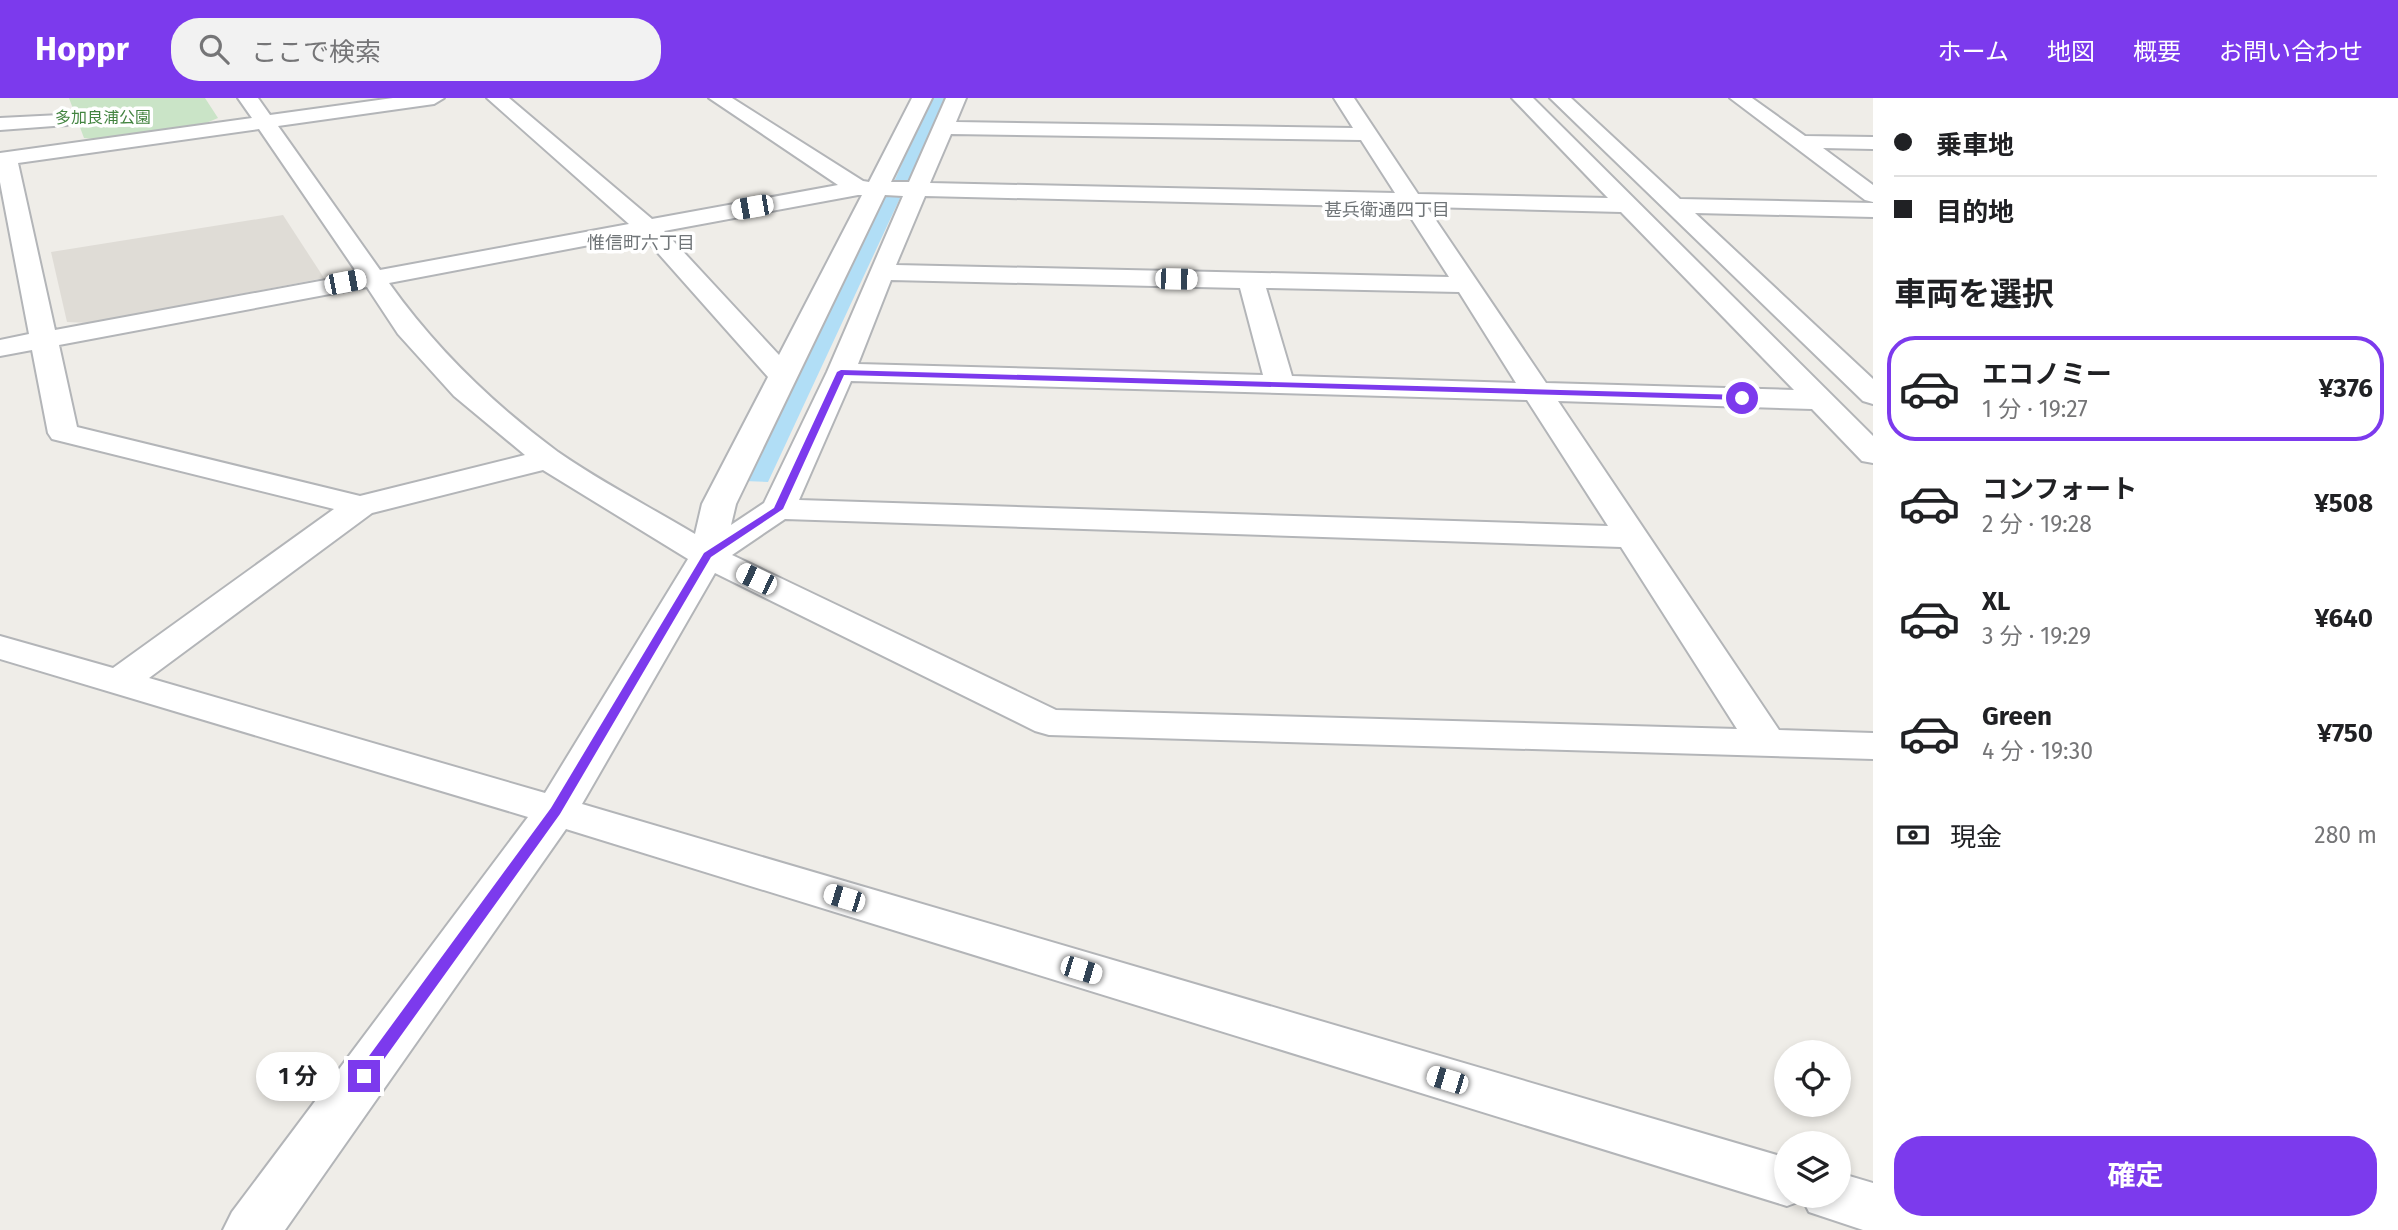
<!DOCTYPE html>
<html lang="ja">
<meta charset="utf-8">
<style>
body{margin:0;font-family:"Fira Sans","Noto Sans JP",sans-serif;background:#f2f2f2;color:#202124;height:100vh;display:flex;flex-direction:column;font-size:26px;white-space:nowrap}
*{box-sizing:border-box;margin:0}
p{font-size:23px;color:#757577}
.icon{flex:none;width:38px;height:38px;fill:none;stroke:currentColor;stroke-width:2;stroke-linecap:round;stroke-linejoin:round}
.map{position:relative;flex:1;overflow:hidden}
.details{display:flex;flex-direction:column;background:#fff;width:525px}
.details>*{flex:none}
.banner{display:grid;align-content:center;height:154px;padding:0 21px;background:#fff}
.tools{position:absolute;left:1774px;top:942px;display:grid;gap:14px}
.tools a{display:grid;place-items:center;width:77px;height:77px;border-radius:50%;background:#fff;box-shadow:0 4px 10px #0003;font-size:35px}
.end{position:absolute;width:32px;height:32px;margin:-16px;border:9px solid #7c3aed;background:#fff;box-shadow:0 0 0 4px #fff}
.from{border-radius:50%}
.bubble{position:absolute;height:49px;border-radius:24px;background:#fff;box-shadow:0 4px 10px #0003;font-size:23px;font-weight:700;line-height:49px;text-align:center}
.car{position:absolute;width:21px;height:42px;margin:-21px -10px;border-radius:9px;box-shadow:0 0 5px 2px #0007;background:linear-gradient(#fff 24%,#345 0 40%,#fff 0 76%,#345 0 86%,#fff 0)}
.banner b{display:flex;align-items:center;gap:24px;height:66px;font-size:26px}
.banner b+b{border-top:2px solid #e0e0e0}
.banner i{width:18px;height:18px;background:#202124}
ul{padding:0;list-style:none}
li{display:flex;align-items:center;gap:21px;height:105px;margin:0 14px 10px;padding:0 7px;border:4px solid transparent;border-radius:28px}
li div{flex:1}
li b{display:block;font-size:26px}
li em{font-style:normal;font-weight:700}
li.active{border-color:#7c3aed}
li>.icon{width:63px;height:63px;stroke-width:1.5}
h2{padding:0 21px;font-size:32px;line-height:84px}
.pay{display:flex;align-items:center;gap:18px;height:77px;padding:0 21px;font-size:26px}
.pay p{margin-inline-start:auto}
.button{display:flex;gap:14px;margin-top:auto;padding:14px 21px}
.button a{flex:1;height:80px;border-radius:28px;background:#7c3aed;color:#fff;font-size:28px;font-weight:700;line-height:80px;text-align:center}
header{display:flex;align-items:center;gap:42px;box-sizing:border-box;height:98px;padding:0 35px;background:#7c3aed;color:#fff}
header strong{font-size:33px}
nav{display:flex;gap:38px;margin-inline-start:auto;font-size:24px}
.search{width:490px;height:63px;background:#f2f2f2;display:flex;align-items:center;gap:18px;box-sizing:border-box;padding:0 24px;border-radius:28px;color:#757577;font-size:26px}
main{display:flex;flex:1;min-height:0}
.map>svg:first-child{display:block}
.education{fill:#dfdcd6}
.green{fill:#cae4c7}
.water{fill:#b1def6}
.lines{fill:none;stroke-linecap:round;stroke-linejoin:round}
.minor-casing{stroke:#b3b5b8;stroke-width:4}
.minor{fill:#fff;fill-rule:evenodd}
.route{fill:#7c3aed}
.labels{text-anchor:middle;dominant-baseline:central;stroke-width:7;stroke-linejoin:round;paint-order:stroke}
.far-park-label{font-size:16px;fill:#438440;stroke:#fff}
.far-neighbourhood-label{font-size:18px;fill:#707578;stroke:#fff}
</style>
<header>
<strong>Hoppr</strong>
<div class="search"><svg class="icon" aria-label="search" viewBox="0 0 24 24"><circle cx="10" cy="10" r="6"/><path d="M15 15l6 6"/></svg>ここで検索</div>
<nav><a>ホーム</a><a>地図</a><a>概要</a><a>お問い合わせ</a></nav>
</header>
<main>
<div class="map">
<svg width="1873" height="1132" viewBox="0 0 1873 1132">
<rect width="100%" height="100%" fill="#efede8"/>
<path class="education" d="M 283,117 L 324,180 L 89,225 L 67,224 L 51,154 Z"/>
<path class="green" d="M 69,0 L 205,0 L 218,20 L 206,25 L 94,41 L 84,40 Z"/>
<path class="water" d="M 931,0 L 945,0 L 909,86 L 893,86 Z
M 885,98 L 901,98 L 768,384 L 744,383 Z"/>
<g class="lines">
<defs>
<path id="minor" d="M 238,0 L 258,0 L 270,17 L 393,0 L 444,0 L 434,6 L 278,28 L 380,172 L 629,126 L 487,0 L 509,0 L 652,121 L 838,87 L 709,0 L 732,0 L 863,83 L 869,84 L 912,0 L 932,0 L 891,84 L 909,84 L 946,0 L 966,0 L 956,24 L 1353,30 L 1334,0 L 1354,0 L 1418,96 L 1608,100 L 1512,0 L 1533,0 L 1873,338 L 1873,365 L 1862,363 L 1812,311 L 1558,303 L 1779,632 L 1873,635 L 1873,661 L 1049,637 L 1035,633 L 715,475 L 582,706 L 1787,1060 L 1787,1097 L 1839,1097 L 1839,1075 L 1873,1085 L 1873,1132 L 1863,1132 L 1809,1114 L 1803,1102 L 1787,1108 L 566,731 L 285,1132 L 223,1132 L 232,1114 L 528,719 L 0,561 L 0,538 L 113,570 L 334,411 L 52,341 L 48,335 L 32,252 L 0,258 L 0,242 L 29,236 L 0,84 L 0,55 L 252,20 ZM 259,31 L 358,176 L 55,232 L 18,65 ZM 951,36 L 1361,42 L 1395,95 L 930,85 ZM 858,97 L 862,97 L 779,257 L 664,133 ZM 885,97 L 903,98 L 827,274 L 764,405 L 731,427 L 736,406 ZM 925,98 L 1404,109 L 1449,179 L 896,167 ZM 1427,109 L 1621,114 L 1794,292 L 1546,285 ZM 642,137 L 768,279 L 702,406 L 695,436 C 650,409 601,384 558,354 C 493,306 436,251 389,185 ZM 891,182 L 1240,190 L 1263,277 L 858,266 ZM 367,189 L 398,236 L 454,298 L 525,357 L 360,398 L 77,329 L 59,247 ZM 1266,190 L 1459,194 L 1516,285 L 1292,278 ZM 851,283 L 1527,302 L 1608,428 L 799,402 ZM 543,372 L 688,461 L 545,695 L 149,580 L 372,415 ZM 785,421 L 1621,449 L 1737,631 L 1056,612 L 732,457 Z
M 1550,0 L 1571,0 L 1680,101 L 1873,105 L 1873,119 L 1695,115 L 1873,281 L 1873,306 L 1863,303 Z
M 1730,0 L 1752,0 L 1805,38 L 1873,39 L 1873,51 L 1823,50 L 1873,87 L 1873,104 L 1865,102 Z
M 60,17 L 67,19 L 70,23 L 67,27 L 0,32 L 0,20 Z"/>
</defs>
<use href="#minor" class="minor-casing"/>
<use href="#minor" class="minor"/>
</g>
<path class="route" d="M 841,272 L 1742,297 L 1746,300 L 1742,302 L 844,277 L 783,411 L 711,459 L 560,716 L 369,982 L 358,982 L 356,978 L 358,973 L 551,710 L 704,455 L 774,410 L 837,274 Z"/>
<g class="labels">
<g class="far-park-label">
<text x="103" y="19">多加良浦公園</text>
</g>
<g class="far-neighbourhood-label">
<text x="1387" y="112">甚兵衛通四丁目</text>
<text x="641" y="145">惟信町六丁目</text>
</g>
</g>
</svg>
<div class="tools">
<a><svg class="icon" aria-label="locate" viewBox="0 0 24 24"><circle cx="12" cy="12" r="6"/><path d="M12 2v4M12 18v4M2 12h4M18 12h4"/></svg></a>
<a><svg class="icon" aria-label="layers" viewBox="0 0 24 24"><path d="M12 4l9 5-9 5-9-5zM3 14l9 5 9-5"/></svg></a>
</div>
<i class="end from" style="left:1742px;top:300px"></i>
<i class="end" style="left:364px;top:978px"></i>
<div class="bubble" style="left:256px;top:954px;width:84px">1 分</div>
<i class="car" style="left:752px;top:109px;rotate:260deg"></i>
<i class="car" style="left:1176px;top:181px;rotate:91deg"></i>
<i class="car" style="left:345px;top:184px;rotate:79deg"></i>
<i class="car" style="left:756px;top:481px;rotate:296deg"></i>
<i class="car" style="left:844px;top:800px;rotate:287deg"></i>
<i class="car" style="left:1081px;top:872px;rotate:107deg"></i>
<i class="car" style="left:1447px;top:982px;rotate:287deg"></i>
</div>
<section class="details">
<div class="banner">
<b><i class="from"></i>乗車地</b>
<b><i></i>目的地</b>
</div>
<h2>車両を選択</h2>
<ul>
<li class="active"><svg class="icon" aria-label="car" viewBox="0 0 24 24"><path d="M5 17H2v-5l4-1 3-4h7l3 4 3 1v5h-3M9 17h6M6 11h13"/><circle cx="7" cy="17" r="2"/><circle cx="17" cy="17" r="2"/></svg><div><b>エコノミー</b><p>1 分 · 19:27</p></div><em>¥376</em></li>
<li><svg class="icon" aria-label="car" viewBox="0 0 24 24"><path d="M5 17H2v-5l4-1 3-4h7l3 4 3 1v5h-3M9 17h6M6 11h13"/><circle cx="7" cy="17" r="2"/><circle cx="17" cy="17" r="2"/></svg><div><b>コンフォート</b><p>2 分 · 19:28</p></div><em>¥508</em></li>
<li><svg class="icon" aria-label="car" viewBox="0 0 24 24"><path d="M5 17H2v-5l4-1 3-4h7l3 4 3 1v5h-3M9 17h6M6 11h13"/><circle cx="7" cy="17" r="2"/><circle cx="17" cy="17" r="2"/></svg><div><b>XL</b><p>3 分 · 19:29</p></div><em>¥640</em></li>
<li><svg class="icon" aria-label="car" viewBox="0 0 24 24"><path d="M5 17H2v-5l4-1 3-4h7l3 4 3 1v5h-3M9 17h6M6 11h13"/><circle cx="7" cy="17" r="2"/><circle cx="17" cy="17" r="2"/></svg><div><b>Green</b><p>4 分 · 19:30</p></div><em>¥750</em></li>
</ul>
<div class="pay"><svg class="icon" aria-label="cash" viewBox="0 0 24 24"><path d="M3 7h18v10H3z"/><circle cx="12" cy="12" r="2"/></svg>現金<p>280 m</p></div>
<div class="button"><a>確定</a></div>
</section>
</main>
